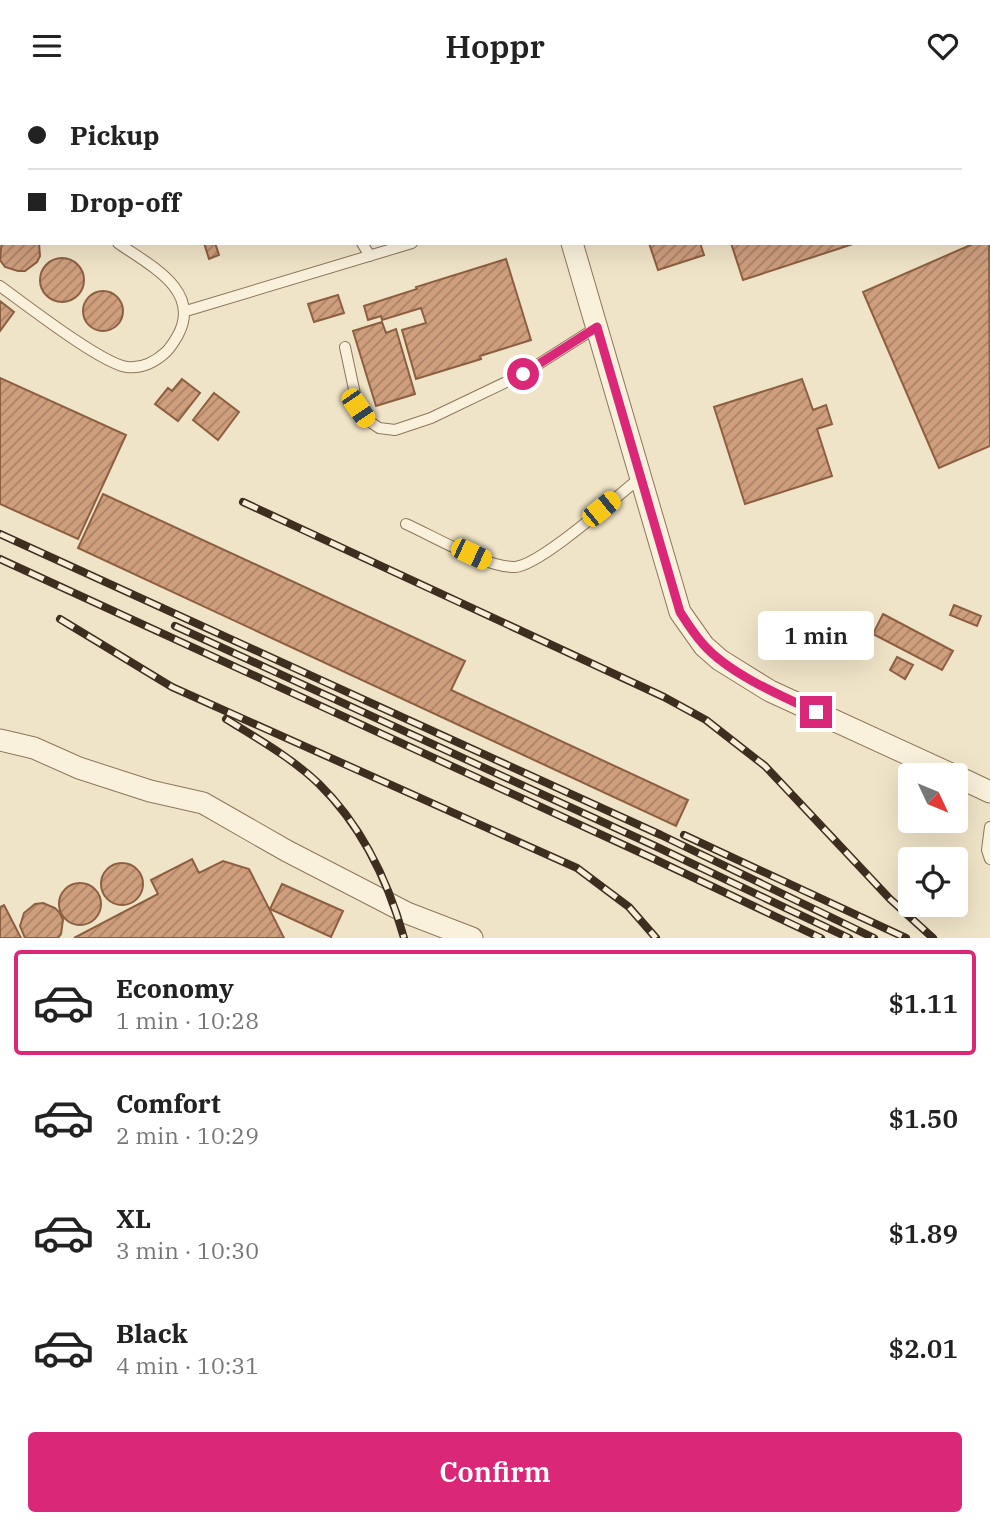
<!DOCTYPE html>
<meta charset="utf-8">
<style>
body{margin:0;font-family:"IBM Plex Serif",serif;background:#f6f6f6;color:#222;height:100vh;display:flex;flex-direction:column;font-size:26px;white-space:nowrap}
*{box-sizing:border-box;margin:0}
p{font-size:23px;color:#767676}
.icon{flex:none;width:38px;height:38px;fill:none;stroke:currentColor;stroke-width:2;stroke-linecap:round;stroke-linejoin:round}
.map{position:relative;height:847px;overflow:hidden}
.side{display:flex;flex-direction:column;background:#fff;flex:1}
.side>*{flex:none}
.guide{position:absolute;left:0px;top:0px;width:990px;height:154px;box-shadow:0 7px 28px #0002;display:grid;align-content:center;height:154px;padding:0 28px;background:#fff}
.needle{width:46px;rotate:134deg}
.fabs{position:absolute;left:898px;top:672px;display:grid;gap:14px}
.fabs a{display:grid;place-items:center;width:70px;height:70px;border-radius:7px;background:#fff;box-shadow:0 7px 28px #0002;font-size:35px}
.end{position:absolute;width:32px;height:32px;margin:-16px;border:9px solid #db2777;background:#fff;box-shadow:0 0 0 4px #fff}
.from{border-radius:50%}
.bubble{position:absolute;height:49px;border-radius:7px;background:#fff;box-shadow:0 7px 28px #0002;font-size:23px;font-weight:600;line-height:49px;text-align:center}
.car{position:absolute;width:21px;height:42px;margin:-21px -10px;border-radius:9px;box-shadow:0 0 5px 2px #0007;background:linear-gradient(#f5c518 24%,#345 0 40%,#f5c518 0 76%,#345 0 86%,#f5c518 0)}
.guide b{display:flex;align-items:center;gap:24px;height:66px;font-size:26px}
.guide b+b{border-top:2px solid #e0e0e0}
.guide i{width:18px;height:18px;background:#222}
ul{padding:12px 0 0;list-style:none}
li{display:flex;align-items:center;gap:21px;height:105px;margin:0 14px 10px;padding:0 14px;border:4px solid transparent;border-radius:7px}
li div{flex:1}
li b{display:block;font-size:26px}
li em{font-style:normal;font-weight:600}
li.selected{border-color:#db2777}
li>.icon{width:63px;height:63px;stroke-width:1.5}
.primary-button{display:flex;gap:14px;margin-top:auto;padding:14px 28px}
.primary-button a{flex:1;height:80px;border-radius:7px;background:#db2777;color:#fff;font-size:28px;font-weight:600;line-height:80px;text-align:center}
header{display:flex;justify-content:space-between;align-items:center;height:91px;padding:0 28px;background:#fff;font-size:32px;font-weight:600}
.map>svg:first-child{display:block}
.building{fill:url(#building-hatch);stroke:#8d5f41;stroke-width:2}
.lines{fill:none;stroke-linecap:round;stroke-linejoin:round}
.service-casing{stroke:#8d765c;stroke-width:12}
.minor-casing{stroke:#8d765c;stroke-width:23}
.service{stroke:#faf1dc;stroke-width:10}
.minor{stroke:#faf1dc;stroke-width:21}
.rail-casing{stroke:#3d2e20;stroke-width:8}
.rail{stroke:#f7eed8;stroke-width:5;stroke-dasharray:16;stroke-linecap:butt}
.route{stroke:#db2777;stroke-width:9}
</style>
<header><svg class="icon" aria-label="menu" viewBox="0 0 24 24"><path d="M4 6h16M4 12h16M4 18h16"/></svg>Hoppr<svg class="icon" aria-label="heart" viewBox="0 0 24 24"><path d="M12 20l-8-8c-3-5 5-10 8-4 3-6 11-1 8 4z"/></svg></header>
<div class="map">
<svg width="990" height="847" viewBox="0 0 990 847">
<defs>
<pattern id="building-hatch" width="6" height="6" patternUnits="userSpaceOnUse" patternTransform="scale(1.75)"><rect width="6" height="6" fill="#cf9f7d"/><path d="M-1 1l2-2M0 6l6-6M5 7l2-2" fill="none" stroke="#a98266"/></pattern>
</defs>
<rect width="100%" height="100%" fill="#f0e4c8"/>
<path class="building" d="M 333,0 L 450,0 L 450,2 L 334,2 Z
M 683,0 L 804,0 L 804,2 L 683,2 Z
M 989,146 L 990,355 L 939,377 L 863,201 L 975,152 L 989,152 Z
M 2,147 L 2,152 L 39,152 L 40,165 L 37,171 L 25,180 L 18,180 L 5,176 L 0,169 Z
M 204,152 L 215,152 L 219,164 L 209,168 Z
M 649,152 L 700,152 L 704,164 L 658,179 Z
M 731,152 L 852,152 L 853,153 L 743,189 Z
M40 189a22 22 0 1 1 44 0a22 22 0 1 1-44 0Z
M 506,168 L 531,249 L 480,265 L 481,268 L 416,288 L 402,239 L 426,232 L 421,217 L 382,229 L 381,225 L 368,229 L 364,215 L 417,198 L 416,196 Z
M83 220a20 20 0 1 1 40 0a20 20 0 1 1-40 0Z
M 338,204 L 344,222 L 314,231 L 308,213 Z
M 0,210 L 14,221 L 0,240 Z
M 382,231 L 386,242 L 396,238 L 415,303 L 376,315 L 353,240 Z
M 0,287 L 126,344 L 78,448 L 0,413 Z
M 182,288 L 200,302 L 178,330 L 155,313 L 168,297 L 172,300 Z
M 802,288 L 813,319 L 826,314 L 832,333 L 817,338 L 832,385 L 745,413 L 714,316 Z
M 214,302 L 239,321 L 218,349 L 193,329 Z
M 103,403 L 465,570 L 451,599 L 688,709 L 676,735 L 78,457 Z
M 954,514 L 981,525 L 977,535 L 950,524 Z
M 883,523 L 953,560 L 942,579 L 873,543 Z
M 897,566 L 913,574 L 905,588 L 890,579 Z
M 192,768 L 199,782 L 223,770 L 249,778 L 284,847 L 74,847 L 158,803 L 151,789 Z
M101 793a21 21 0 1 1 42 0a21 21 0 1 1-42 0Z
M59 813a21 21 0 1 1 42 0a21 21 0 1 1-42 0Z
M 282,793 L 343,820 L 331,846 L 270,818 Z
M 43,812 L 55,817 L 60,822 L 63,829 L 61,843 L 58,847 L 25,847 L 20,835 L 24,822 L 35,813 Z
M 4,814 L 21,847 L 0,847 L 0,816 Z"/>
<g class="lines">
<defs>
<path id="service" d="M 214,0 L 215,2
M 0,71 L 2,72
M 362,152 L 370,165
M 0,195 C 25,213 102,273 127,276 C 143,278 155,271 166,261 C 171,256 174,251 178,244 C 202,199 149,174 118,152
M 186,220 L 412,152
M 345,256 L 358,317 L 366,328 L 379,337 L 395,339 L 431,327 L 523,283 L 597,236
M 406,433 C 433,445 487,477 515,476 C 541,474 617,405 641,386
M 990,736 L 987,759 L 990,768"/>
<path id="minor" d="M 526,0 L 526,2
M 572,152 L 680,521 L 704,555 L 720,569 L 770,600 L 953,684
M 0,649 L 34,657 L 79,677 L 150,700 L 203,712 L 287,760 L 407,822 L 472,847
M 956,685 L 990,701"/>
</defs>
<use href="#service" class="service-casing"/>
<use href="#minor" class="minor-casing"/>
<use href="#service" class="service"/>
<use href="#minor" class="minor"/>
<defs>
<path id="rail" d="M 243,411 L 664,606 L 706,629 L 765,675 L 890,808 L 933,847
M 0,443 L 661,744 L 874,847
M 0,468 L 650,766 L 821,847
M 60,528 L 172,596 L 577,777 L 629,816 L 656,847
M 175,535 L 655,755 L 849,847
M 226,628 C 258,648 292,667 319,693 C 362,735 388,790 404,847
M 684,744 L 906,847"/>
</defs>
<use href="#rail" class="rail-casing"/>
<use href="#rail" class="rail"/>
</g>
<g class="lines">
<path class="route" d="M 523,283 L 597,236 L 680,521 C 687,532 694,543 703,553 C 728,582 781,605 816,621"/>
</g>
</svg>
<div class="fabs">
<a><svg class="needle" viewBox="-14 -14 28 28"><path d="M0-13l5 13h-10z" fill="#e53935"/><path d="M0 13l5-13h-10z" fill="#767676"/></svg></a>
<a><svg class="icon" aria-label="locate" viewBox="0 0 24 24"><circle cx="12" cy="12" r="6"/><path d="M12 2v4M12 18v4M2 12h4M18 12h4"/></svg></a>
</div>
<i class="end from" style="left:523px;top:283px"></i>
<i class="end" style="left:816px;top:621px"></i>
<div class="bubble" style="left:758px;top:520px;width:116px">1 min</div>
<i class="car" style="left:358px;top:317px;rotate:146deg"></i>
<i class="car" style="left:601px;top:418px;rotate:51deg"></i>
<i class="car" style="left:471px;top:463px;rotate:115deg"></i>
<div class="guide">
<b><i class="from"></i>Pickup</b>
<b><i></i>Drop-off</b>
</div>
</div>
<section class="side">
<ul>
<li class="selected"><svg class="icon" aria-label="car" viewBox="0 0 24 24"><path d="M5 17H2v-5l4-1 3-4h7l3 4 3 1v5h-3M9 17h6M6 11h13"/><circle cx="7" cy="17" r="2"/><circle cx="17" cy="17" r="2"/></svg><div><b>Economy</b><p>1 min · 10:28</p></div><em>$1.11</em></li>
<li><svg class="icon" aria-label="car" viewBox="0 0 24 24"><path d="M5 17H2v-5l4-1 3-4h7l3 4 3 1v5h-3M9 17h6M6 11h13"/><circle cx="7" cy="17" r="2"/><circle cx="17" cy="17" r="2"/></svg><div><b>Comfort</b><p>2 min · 10:29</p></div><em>$1.50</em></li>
<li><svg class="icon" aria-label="car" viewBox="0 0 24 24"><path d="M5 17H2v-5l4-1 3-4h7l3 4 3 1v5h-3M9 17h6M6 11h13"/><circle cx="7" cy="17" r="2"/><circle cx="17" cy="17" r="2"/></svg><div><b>XL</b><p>3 min · 10:30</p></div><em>$1.89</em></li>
<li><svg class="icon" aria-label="car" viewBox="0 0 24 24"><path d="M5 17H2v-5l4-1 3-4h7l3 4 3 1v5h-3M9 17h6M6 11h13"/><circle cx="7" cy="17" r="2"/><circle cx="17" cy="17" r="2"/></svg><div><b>Black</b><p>4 min · 10:31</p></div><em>$2.01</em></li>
</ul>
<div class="primary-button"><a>Confirm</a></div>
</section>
